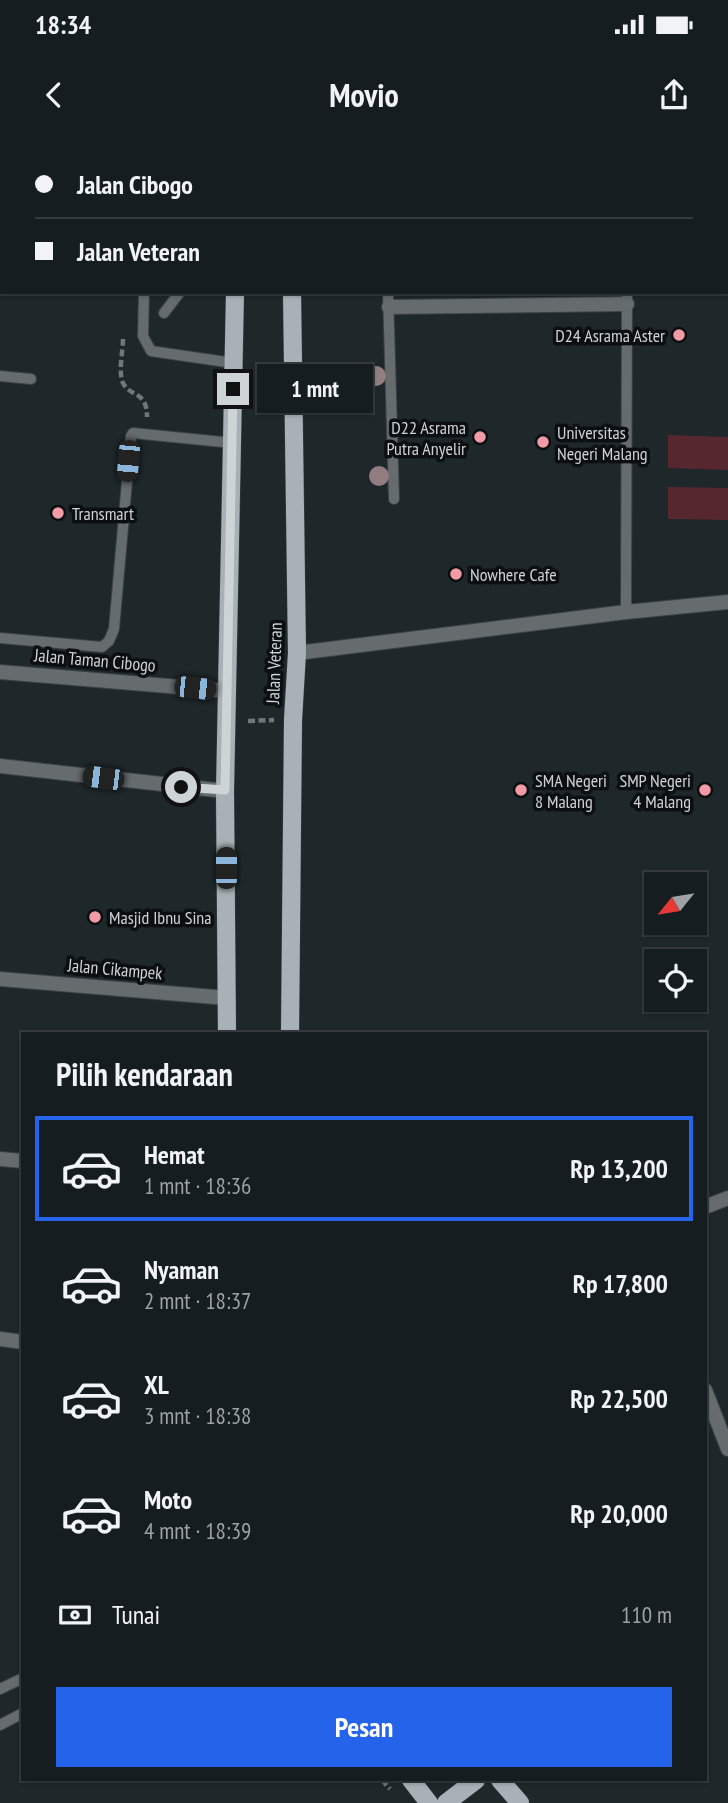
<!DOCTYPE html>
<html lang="id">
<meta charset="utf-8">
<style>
body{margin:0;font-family:"PT Sans Narrow",sans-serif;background:#232a2d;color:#f1f3f6;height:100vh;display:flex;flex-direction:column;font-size:26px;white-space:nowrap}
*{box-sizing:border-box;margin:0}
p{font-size:23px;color:#9ea2a5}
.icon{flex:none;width:38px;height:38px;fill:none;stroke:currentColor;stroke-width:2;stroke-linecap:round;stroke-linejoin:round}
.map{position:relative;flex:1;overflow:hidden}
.sheet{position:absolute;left:21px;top:892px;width:686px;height:749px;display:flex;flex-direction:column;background:#161d20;border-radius:0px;box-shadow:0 2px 5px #0004,0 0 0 2px #353b3e}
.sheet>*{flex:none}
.hud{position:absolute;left:0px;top:0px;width:728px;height:154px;box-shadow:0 2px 5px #0004,0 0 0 2px #353b3e;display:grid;align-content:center;height:154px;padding:0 35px;background:#161d20}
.needle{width:46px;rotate:240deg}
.tools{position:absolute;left:644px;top:732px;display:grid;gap:14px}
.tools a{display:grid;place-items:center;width:63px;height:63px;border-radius:0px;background:#161d20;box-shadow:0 2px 5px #0004,0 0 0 2px #353b3e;font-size:35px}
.end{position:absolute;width:32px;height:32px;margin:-16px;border:9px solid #ced4d6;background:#111;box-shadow:0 0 0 4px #111}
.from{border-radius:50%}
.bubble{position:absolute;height:49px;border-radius:0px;background:#161d20;box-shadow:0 2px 5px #0004,0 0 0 2px #353b3e;font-size:23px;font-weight:800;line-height:49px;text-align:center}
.car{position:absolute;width:21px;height:42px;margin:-21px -10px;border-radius:9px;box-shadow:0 0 5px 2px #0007;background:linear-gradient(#222 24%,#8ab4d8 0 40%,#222 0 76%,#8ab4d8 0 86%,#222 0)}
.hud b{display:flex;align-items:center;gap:24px;height:66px;font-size:26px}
.hud b+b{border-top:2px solid #353b3e}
.hud i{width:18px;height:18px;background:#f1f3f6}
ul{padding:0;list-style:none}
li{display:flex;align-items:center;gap:21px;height:105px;margin:0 14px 10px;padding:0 21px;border:4px solid transparent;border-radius:0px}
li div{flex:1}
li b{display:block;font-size:26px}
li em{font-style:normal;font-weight:800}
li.active{border-color:#2563eb}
li>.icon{width:63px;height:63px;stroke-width:1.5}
h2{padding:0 35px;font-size:32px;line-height:84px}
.pay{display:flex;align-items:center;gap:18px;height:77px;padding:0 35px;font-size:26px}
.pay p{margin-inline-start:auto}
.button{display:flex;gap:14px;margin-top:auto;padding:14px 35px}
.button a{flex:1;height:80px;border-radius:0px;background:#2563eb;color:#fff;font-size:28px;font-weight:800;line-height:80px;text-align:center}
.status{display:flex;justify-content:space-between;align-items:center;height:49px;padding:0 35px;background:#161d20;direction:ltr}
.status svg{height:19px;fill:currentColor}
header{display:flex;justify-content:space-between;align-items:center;height:91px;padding:0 35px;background:#161d20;font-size:32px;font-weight:800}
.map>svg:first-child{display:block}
.green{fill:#572730}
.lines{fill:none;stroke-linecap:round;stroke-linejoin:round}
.lane-casing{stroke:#3a4346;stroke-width:12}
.street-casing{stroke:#3a4346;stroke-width:16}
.primary-casing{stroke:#3a4346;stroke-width:19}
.path{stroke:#6f7779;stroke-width:4.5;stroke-dasharray:7 3.5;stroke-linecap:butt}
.lane{stroke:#666b6d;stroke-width:10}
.street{stroke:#666b6d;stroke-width:14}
.primary{stroke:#a8b1b5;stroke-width:18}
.tree{fill:#937d81}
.route{stroke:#ced4d6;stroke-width:9}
.poi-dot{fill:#f39aa7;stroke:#0b0f11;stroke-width:2.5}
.labels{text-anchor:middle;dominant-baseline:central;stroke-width:7;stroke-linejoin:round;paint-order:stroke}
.poi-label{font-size:18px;fill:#ced4d6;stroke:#0b0f11;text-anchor:start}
.street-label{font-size:18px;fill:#ced4d6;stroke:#0b0f11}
</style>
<div class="status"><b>18:34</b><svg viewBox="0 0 49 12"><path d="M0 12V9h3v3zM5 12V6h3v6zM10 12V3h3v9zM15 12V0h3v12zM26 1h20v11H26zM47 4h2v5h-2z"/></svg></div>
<header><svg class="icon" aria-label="back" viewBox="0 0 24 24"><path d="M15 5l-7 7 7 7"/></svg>Movio<svg class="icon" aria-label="share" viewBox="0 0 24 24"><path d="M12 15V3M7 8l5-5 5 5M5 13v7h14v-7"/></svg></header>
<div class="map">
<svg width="728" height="1663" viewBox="0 0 728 1663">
<rect width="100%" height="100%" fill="#1e272a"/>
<path class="green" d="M 668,295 L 728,297 L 728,330 L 668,328 Z
M 668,347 L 728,348 L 728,380 L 668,379 Z"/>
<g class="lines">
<defs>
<path id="lane" d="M 624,0 L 624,2
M 147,2 L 147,0
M 382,2 L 382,0
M 144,152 L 143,196 L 151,211 L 233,223
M 388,152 L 394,359
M 164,173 L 180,152
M 0,236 L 31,239
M 626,472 L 627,152
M 0,498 L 102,507 L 109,501 L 114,489 L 131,296 L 133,293 L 233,303
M 0,1549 L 23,1538
M 0,1585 L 23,1573"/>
<path id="street" d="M 389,167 L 627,164
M 297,513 L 626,472 L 728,462
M 0,532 L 228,551
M 0,626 L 225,651
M 0,839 L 227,858
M 0,1019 L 23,1021
M 705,1067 L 728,1058
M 0,1199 L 23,1202
M 705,1250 L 728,1309"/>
<path id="primary" d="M 236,0 L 236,2
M 293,2 L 293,0
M 227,894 L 225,651 L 235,152
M 290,894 L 293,580 L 297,513 L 292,152
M 411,1640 L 429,1663
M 500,1640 L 520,1663
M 446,1663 L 476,1640"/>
</defs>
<use href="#lane" class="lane-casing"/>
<use href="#street" class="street-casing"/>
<use href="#primary" class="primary-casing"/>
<path class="path" d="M 123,199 C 123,211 118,232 123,243 C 131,258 147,250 147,277
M 248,581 L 274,580
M 382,1640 L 390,1649"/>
<use href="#lane" class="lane"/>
<use href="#street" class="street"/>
<use href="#primary" class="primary"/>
</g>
<g class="tree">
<circle cx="376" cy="236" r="10"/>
<circle cx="379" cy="336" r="10"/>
</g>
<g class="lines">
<path class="route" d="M 181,647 L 225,650 L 233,249"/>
</g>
<g class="poi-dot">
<circle cx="679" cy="195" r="7"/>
<circle cx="480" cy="297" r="7"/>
<circle cx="543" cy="302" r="7"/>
<circle cx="58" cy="373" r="7"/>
<circle cx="456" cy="434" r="7"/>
<circle cx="521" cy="650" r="7"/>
<circle cx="705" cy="650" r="7"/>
<circle cx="95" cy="777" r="7"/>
</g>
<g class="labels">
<g class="poi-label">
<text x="665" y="195" text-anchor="end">D24 Asrama Aster</text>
<text x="466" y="287" text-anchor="end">D22 Asrama<tspan x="466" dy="21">Putra Anyelir</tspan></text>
<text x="557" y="292">Universitas<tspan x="557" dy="21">Negeri Malang</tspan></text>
<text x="72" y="373">Transmart</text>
<text x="470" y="434">Nowhere Cafe</text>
<text x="535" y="640">SMA Negeri<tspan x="535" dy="21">8 Malang</tspan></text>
<text x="691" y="640" text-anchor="end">SMP Negeri<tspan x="691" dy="21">4 Malang</tspan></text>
<text x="109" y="777">Masjid Ibnu Sina</text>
</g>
<g class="street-label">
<text transform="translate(95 520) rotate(5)">Jalan Taman Cibogo</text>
<text transform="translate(274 523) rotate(-88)">Jalan Veteran</text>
<text transform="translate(115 829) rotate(5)">Jalan Cikampek</text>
</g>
</g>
</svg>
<div class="tools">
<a><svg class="needle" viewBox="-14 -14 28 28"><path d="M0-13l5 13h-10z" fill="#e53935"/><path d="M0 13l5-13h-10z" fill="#9ea2a5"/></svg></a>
<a><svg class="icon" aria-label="locate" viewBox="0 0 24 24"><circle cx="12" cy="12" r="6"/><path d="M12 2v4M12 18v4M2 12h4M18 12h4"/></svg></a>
</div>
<i class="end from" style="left:181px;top:647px"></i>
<i class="end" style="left:233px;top:249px"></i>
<div class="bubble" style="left:257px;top:224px;width:116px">1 mnt</div>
<i class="car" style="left:128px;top:321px;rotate:185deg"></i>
<i class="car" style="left:195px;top:548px;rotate:96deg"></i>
<i class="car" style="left:103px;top:638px;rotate:277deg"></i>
<i class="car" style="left:226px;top:728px;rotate:0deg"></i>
<div class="hud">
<b><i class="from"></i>Jalan Cibogo</b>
<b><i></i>Jalan Veteran</b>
</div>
<section class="sheet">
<h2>Pilih kendaraan</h2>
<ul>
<li class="active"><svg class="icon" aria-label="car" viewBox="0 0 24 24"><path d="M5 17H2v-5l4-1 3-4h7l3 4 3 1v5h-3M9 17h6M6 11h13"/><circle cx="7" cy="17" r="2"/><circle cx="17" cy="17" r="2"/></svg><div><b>Hemat</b><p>1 mnt · 18:36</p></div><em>Rp 13,200</em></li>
<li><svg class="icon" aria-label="car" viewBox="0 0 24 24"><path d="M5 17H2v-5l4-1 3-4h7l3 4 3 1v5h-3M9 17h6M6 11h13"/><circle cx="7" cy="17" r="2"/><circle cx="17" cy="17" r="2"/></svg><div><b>Nyaman</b><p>2 mnt · 18:37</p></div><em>Rp 17,800</em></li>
<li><svg class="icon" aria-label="car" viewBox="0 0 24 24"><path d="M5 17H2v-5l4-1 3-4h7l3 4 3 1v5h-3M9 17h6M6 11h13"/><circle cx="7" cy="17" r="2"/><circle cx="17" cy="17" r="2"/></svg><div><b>XL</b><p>3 mnt · 18:38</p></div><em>Rp 22,500</em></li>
<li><svg class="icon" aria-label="car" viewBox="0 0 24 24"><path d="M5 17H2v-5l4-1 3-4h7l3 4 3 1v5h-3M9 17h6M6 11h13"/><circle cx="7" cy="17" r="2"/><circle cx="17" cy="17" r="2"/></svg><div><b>Moto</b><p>4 mnt · 18:39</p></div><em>Rp 20,000</em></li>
</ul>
<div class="pay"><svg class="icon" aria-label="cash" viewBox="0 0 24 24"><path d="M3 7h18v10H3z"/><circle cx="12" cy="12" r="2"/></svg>Tunai<p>110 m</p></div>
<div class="button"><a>Pesan</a></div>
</section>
</div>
